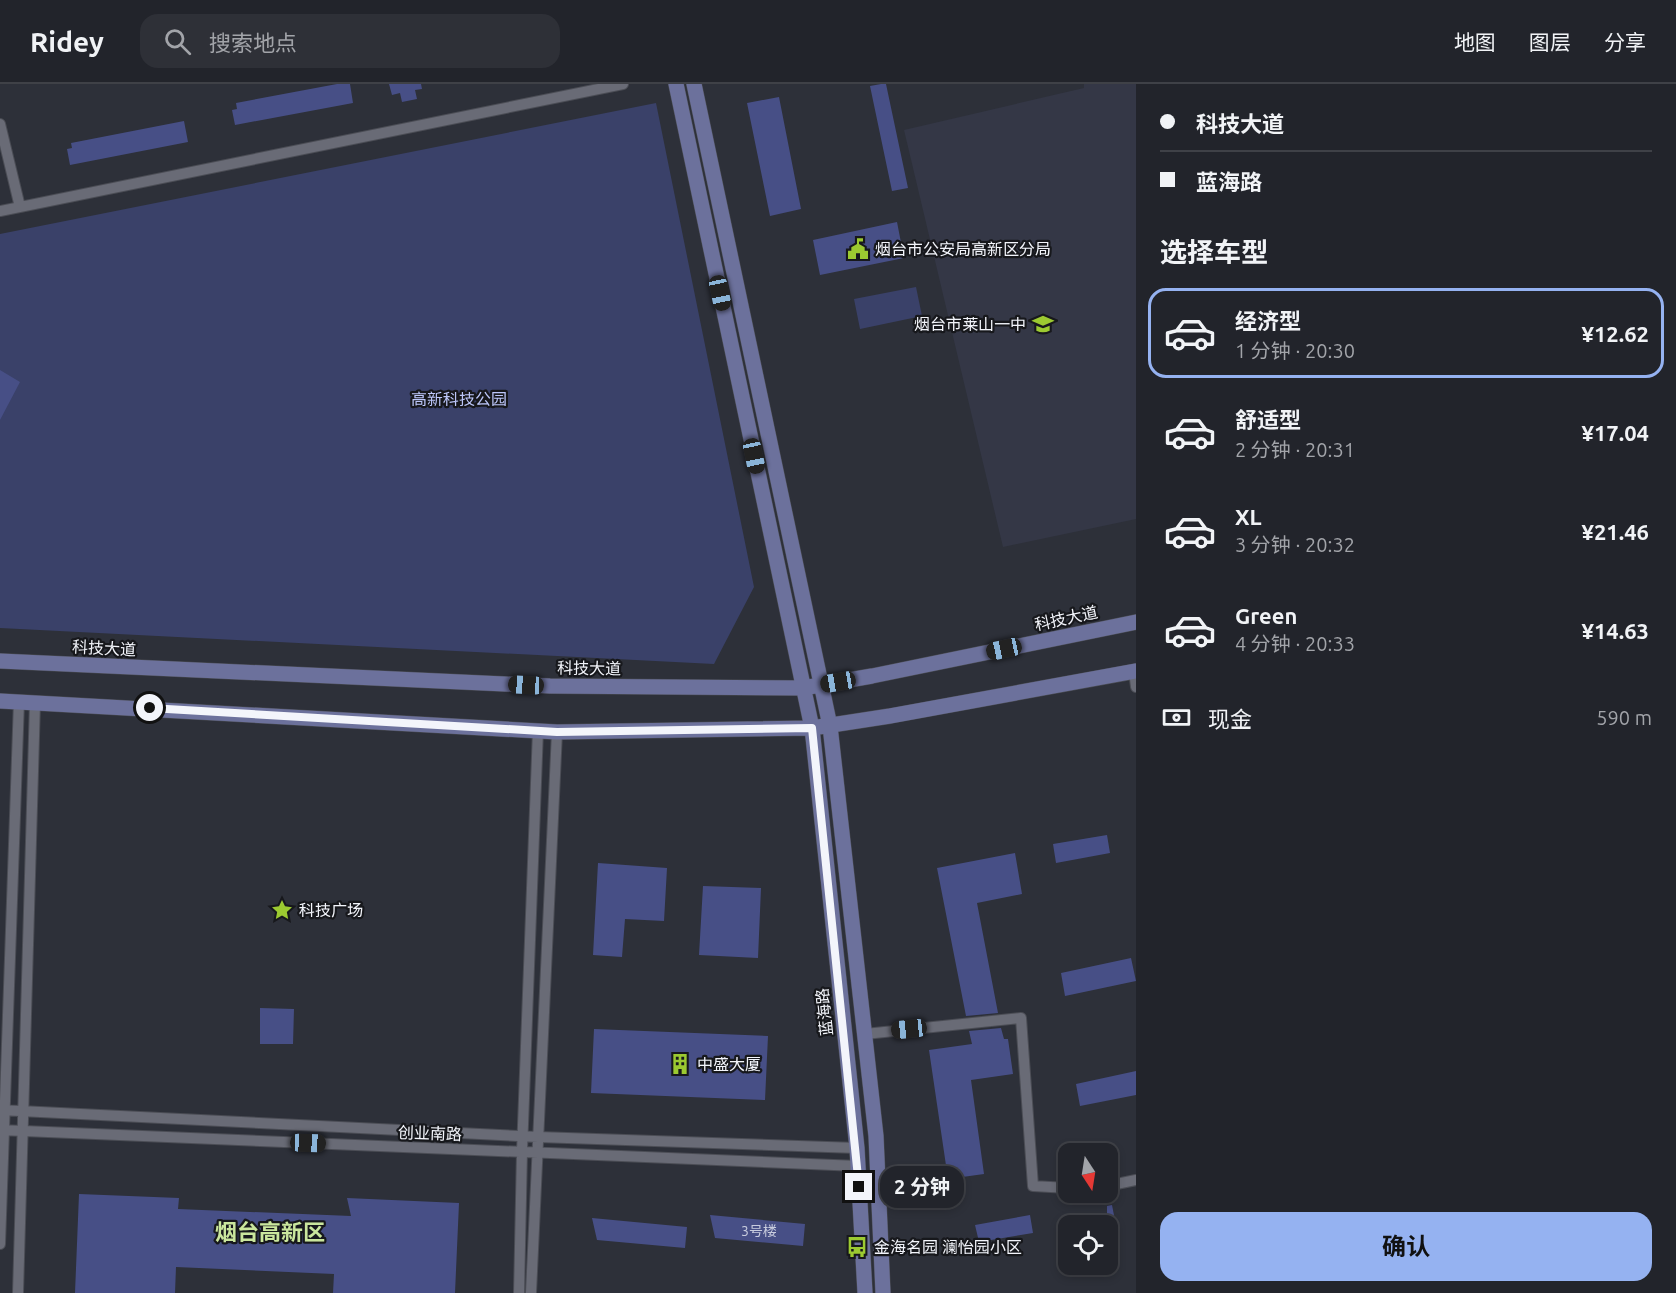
<!DOCTYPE html>
<html lang="zh">
<meta charset="utf-8">
<style>
body{margin:0;font-family:Ubuntu,"Noto Sans SC",sans-serif;background:#2e3037;color:#f1f3f6;height:100vh;display:flex;flex-direction:column;font-size:22px;white-space:nowrap}
*{box-sizing:border-box;margin:0}
p{font-size:20px;color:#a2a4a9}
.icon{flex:none;width:33px;height:33px;fill:none;stroke:currentColor;stroke-width:2;stroke-linecap:round;stroke-linejoin:round}
.map{position:relative;flex:1;overflow:hidden}
.side{display:flex;flex-direction:column;background:#22242b;width:540px}
.side>*{flex:none}
.guide{display:grid;align-content:center;height:132px;padding:0 24px;background:#22242b}
.needle{width:39px;rotate:168deg}
.buttons{position:absolute;left:1058px;top:1059px;display:grid;gap:12px}
.buttons a{display:grid;place-items:center;width:60px;height:60px;border-radius:12px;background:#22242b;box-shadow:0 3px 9px #0003,0 0 0 2px #3f4147;font-size:30px}
.end{position:absolute;width:27px;height:27px;margin:-14px;border:8px solid #f3f5fb;background:#111;box-shadow:0 0 0 3px #111}
.from{border-radius:50%}
.bubble{position:absolute;height:42px;border-radius:18px;background:#22242b;box-shadow:0 3px 9px #0003,0 0 0 2px #3f4147;font-size:20px;font-weight:700;line-height:42px;text-align:center}
.car{position:absolute;width:18px;height:36px;margin:-18px -9px;border-radius:8px;box-shadow:0 0 4px 2px #0007;background:linear-gradient(#222 24%,#8ab4d8 0 40%,#222 0 76%,#8ab4d8 0 86%,#222 0)}
.guide b{display:flex;align-items:center;gap:21px;height:57px;font-size:22px}
.guide b+b{border-top:2px solid #3f4147}
.guide i{width:15px;height:15px;background:#f1f3f6}
ul{padding:0;list-style:none}
li{display:flex;align-items:center;gap:18px;height:90px;margin:0 12px 9px;padding:0 12px;border:3px solid transparent;border-radius:18px}
li div{flex:1}
li b{display:block;font-size:22px}
li em{font-style:normal;font-weight:700}
li.on{border-color:#95b2f1}
li>.icon{width:54px;height:54px;stroke-width:1.5}
h2{padding:0 24px;font-size:27px;line-height:72px}
.pay{display:flex;align-items:center;gap:15px;height:66px;padding:0 24px;font-size:22px}
.pay p{margin-inline-start:auto}
.button{display:flex;gap:12px;margin-top:auto;padding:12px 24px}
.button a{flex:1;height:69px;border-radius:18px;background:#95b2f1;color:#111;font-size:24px;font-weight:700;line-height:69px;text-align:center}
header{display:flex;align-items:center;gap:36px;box-sizing:border-box;height:84px;padding:0 30px;background:#22242b;border-bottom:2px solid #3f4147}
header strong{font-size:28px}
nav{display:flex;gap:33px;margin-inline-start:auto;font-size:21px}
.search{width:420px;height:54px;background:#2e3037;display:flex;align-items:center;gap:15px;box-sizing:border-box;padding:0 21px;border-radius:18px;color:#a2a4a9;font-size:22px}
main{display:flex;flex:1;min-height:0}
.map>svg:first-child{display:block}
.built{fill:#343746}
.green{fill:#3a4169}
.building{fill:#474f86}
.lines{fill:none;stroke-linecap:round;stroke-linejoin:round}
.street-casing{stroke:#4b4d55;stroke-width:12}
.secondary-casing{stroke:#4b4d55;stroke-width:16}
.street{stroke:#696b76;stroke-width:10}
.secondary{stroke:#6c719c;stroke-width:15}
.route{stroke:#f3f5fb;stroke-width:8}
.labels{text-anchor:middle;dominant-baseline:central;stroke-width:4.5;stroke-linejoin:round;paint-order:stroke}
.number-label{font-size:14px;fill:#c8ccde}
.poi-label{font-size:16px;fill:#f3f5fb;stroke:#17181c;text-anchor:start}
.park-label{font-size:16px;fill:#bcc6f9;stroke:#17181c}
.street-label{font-size:16px;fill:#f3f5fb;stroke:#17181c}
.district-label{font-size:22px;font-weight:bold;fill:#cae69d;stroke:#17181c}
</style>
<header>
<strong>Ridey</strong>
<div class="search"><svg class="icon" aria-label="search" viewBox="0 0 24 24"><circle cx="10" cy="10" r="6"/><path d="M15 15l6 6"/></svg>搜索地点</div>
<nav><a>地图</a><a>图层</a><a>分享</a></nav>
</header>
<main>
<div class="map">
<svg width="1136" height="1209" viewBox="0 0 1136 1209">
<rect width="100%" height="100%" fill="#2d3039"/>
<path class="built" d="M 1084,0 L 1136,0 L 1136,435 L 1003,463 L 904,46 L 1084,4 Z"/>
<path class="green" d="M 656,19 L 754,503 L 714,580 L 0,544 L 0,150 Z
M 916,203 L 922,232 L 860,245 L 854,215 Z"/>
<path class="building" d="M 337,0 L 350,0 L 353,19 L 235,41 L 232,26 L 237,25 L 236,19 Z
M 389,0 L 421,0 L 422,5 L 415,6 L 417,15 L 402,18 L 400,9 L 392,11 Z
M 881,0 L 886,0 L 908,104 L 892,107 L 870,2 Z
M 779,13 L 801,125 L 770,132 L 747,19 Z
M 184,37 L 188,58 L 70,81 L 67,65 L 72,64 L 71,59 Z
M 897,138 L 904,174 L 820,191 L 813,156 Z
M 0,286 L 20,298 L 0,336 Z
M 1107,751 L 1110,769 L 1056,779 L 1053,760 Z
M 1015,769 L 1022,810 L 977,819 L 998,929 L 966,932 L 937,784 Z
M 598,779 L 667,784 L 664,837 L 625,835 L 622,873 L 593,871 Z
M 703,802 L 761,804 L 758,874 L 699,871 Z
M 1131,874 L 1136,897 L 1065,912 L 1061,889 Z
M 260,924 L 294,925 L 293,960 L 260,960 Z
M 1001,944 L 1004,955 L 1008,955 L 1013,990 L 971,996 L 984,1090 L 948,1095 L 929,966 L 972,960 L 969,947 Z
M 594,945 L 768,952 L 765,1016 L 591,1009 Z
M 1136,987 L 1136,1011 L 1080,1022 L 1076,1000 Z
M 79,1110 L 179,1114 L 178,1125 L 351,1132 L 347,1114 L 459,1119 L 455,1209 L 333,1209 L 334,1190 L 176,1183 L 175,1209 L 75,1209 Z
M 1112,1121 L 1119,1157 L 1107,1159 L 1107,1122 Z
M 710,1131 L 805,1140 L 803,1162 L 715,1154 Z
M 1030,1131 L 1033,1149 L 979,1158 L 975,1141 Z
M 592,1134 L 687,1143 L 685,1164 L 597,1156 Z"/>
<g class="lines">
<defs>
<path id="street" d="M 0,40 L 20,123
M 0,127 L 623,0
M 1134,587 L 1136,603
M 865,950 L 1021,934 L 1033,1102 L 1068,1104
M 0,1026 L 538,1053 L 857,1064
M 0,1046 L 858,1082
M 1107,1102 L 1136,1096
M 0,1160 L 19,617
M 18,1209 L 35,618
M 519,1209 L 522,1067 L 538,646
M 531,1209 L 557,648"/>
<path id="secondary" d="M 676,0 L 812,644 L 857,1064 L 865,1209
M 694,0 L 830,642 L 876,1052 L 883,1209
M 0,577 L 550,602 L 803,604 L 872,592 L 1136,538
M 0,617 L 557,648 L 812,644 L 890,632 L 1136,587"/>
</defs>
<use href="#street" class="street-casing"/>
<use href="#secondary" class="secondary-casing"/>
<use href="#street" class="street"/>
<use href="#secondary" class="secondary"/>
</g>
<g class="lines">
<path class="route" d="M 150,624 L 557,648 L 812,644 L 859,1103"/>
</g>
<defs>
<symbol id="civic-bare" viewBox="-9 -9 18 18"><path d="M-.6-6.5H3V-4.5H.6V-3L4-1V1h2V6H-6V1h2V-1L-.6-3ZM-1.2 2.5V6h2.4V2.5Z" fill="#9cca31" stroke="#17181c" stroke-width="2.5" paint-order="stroke"/></symbol>
<symbol id="school-bare" viewBox="-9 -9 18 18"><path d="M0-5L7-2L0 1L-7-2ZM-4 1L0 2.5L4 1V4Q0 6-4 4Z" fill="#9cca31" stroke="#17181c" stroke-width="2.5" paint-order="stroke"/></symbol>
<symbol id="sight-bare" viewBox="-9 -9 18 18"><path d="M0-6L1.8-2.2L6-1.7L2.9 1.2L3.7 5.4L0 3.3L-3.7 5.4L-2.9 1.2L-6-1.7L-1.8-2.2Z" fill="#9cca31" stroke="#17181c" stroke-width="2.5" paint-order="stroke"/></symbol>
<symbol id="building-bare" viewBox="-9 -9 18 18"><path d="M-4-6H4V6H1V3H-1V6H-4ZM-2.5-4.3h1.7v1.8h-1.7ZM.8-4.3h1.7v1.8H.8ZM-2.5-1h1.7V.8h-1.7ZM.8-1h1.7V.8H.8Z" fill="#9cca31" stroke="#17181c" stroke-width="2.5" paint-order="stroke"/></symbol>
<symbol id="bus-bare" viewBox="-9 -9 18 18"><path d="M-5-6H5V4H4V6H2V4H-2V6H-4V4H-5ZM-3.5-4V0h7V-4ZM-3.5 1.2v1.5H-2V1.2ZM2 1.2v1.5H3.5V1.2Z" fill="#9cca31" stroke="#17181c" stroke-width="2.5" paint-order="stroke"/></symbol>
</defs>
<g fill-rule="evenodd">
<use href="#civic-bare" x="843" y="150" width="30" height="30"/>
<use href="#school-bare" x="1028" y="225" width="30" height="30"/>
<use href="#sight-bare" x="267" y="811" width="30" height="30"/>
<use href="#building-bare" x="665" y="965" width="30" height="30"/>
<use href="#bus-bare" x="842" y="1148" width="30" height="30"/>
</g>
<g class="labels">
<g class="number-label">
<text x="759" y="1147">3号楼</text>
</g>
<g class="poi-label">
<text x="875" y="165">烟台市公安局高新区分局</text>
<text x="1026" y="240" text-anchor="end">烟台市莱山一中</text>
<text x="299" y="826">科技广场</text>
<text x="697" y="980">中盛大厦</text>
<text x="874" y="1163">金海名园 澜怡园小区</text>
</g>
<g class="park-label">
<text x="459" y="315">高新科技公园</text>
</g>
<g class="street-label">
<text transform="translate(1066 534) rotate(-12)">科技大道</text>
<text transform="translate(104 564) rotate(3)">科技大道</text>
<text transform="translate(589 584) rotate(1)">科技大道</text>
<text transform="translate(824 928) rotate(-96)">蓝海路</text>
<text transform="translate(430 1049) rotate(2)">创业南路</text>
</g>
<g class="district-label">
<text x="270" y="1147">烟台高新区</text>
</g>
</g>
</svg>
<div class="buttons">
<a><svg class="needle" viewBox="-14 -14 28 28"><path d="M0-13l5 13h-10z" fill="#e53935"/><path d="M0 13l5-13h-10z" fill="#a2a4a9"/></svg></a>
<a><svg class="icon" aria-label="locate" viewBox="0 0 24 24"><circle cx="12" cy="12" r="6"/><path d="M12 2v4M12 18v4M2 12h4M18 12h4"/></svg></a>
</div>
<i class="end from" style="left:150px;top:624px"></i>
<i class="end" style="left:859px;top:1103px"></i>
<div class="bubble" style="left:880px;top:1082px;width:84px">2 分钟</div>
<i class="car" style="left:720px;top:209px;rotate:168deg"></i>
<i class="car" style="left:754px;top:372px;rotate:168deg"></i>
<i class="car" style="left:1004px;top:565px;rotate:258deg"></i>
<i class="car" style="left:838px;top:598px;rotate:260deg"></i>
<i class="car" style="left:526px;top:601px;rotate:273deg"></i>
<i class="car" style="left:909px;top:945px;rotate:264deg"></i>
<i class="car" style="left:308px;top:1059px;rotate:92deg"></i>
</div>
<section class="side">
<div class="guide">
<b><i class="from"></i>科技大道</b>
<b><i></i>蓝海路</b>
</div>
<h2>选择车型</h2>
<ul>
<li class="on"><svg class="icon" aria-label="car" viewBox="0 0 24 24"><path d="M5 17H2v-5l4-1 3-4h7l3 4 3 1v5h-3M9 17h6M6 11h13"/><circle cx="7" cy="17" r="2"/><circle cx="17" cy="17" r="2"/></svg><div><b>经济型</b><p>1 分钟 · 20:30</p></div><em>¥12.62</em></li>
<li><svg class="icon" aria-label="car" viewBox="0 0 24 24"><path d="M5 17H2v-5l4-1 3-4h7l3 4 3 1v5h-3M9 17h6M6 11h13"/><circle cx="7" cy="17" r="2"/><circle cx="17" cy="17" r="2"/></svg><div><b>舒适型</b><p>2 分钟 · 20:31</p></div><em>¥17.04</em></li>
<li><svg class="icon" aria-label="car" viewBox="0 0 24 24"><path d="M5 17H2v-5l4-1 3-4h7l3 4 3 1v5h-3M9 17h6M6 11h13"/><circle cx="7" cy="17" r="2"/><circle cx="17" cy="17" r="2"/></svg><div><b>XL</b><p>3 分钟 · 20:32</p></div><em>¥21.46</em></li>
<li><svg class="icon" aria-label="car" viewBox="0 0 24 24"><path d="M5 17H2v-5l4-1 3-4h7l3 4 3 1v5h-3M9 17h6M6 11h13"/><circle cx="7" cy="17" r="2"/><circle cx="17" cy="17" r="2"/></svg><div><b>Green</b><p>4 分钟 · 20:33</p></div><em>¥14.63</em></li>
</ul>
<div class="pay"><svg class="icon" aria-label="cash" viewBox="0 0 24 24"><path d="M3 7h18v10H3z"/><circle cx="12" cy="12" r="2"/></svg>现金<p>590 m</p></div>
<div class="button"><a>确认</a></div>
</section>
</main>
